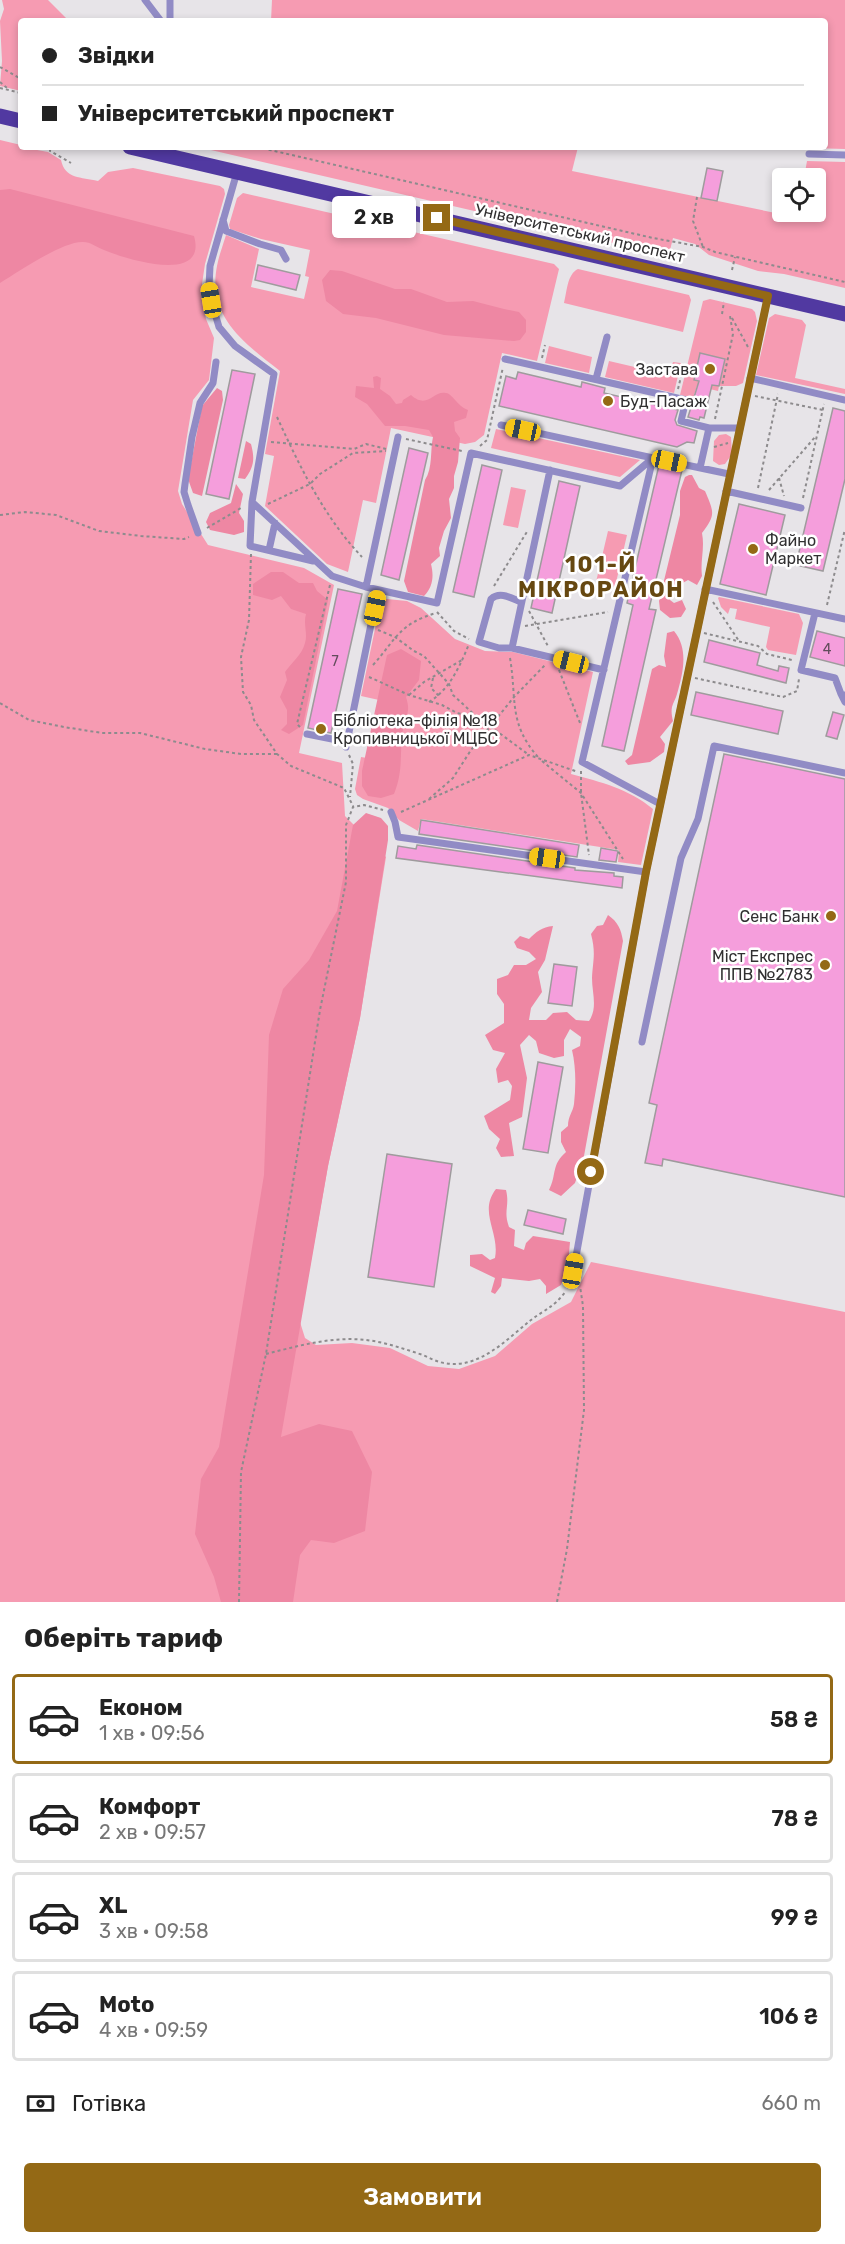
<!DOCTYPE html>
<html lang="uk">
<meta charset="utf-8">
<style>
body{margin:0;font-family:Rubik,sans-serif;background:#f6f6f6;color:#222;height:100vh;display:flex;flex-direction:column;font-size:22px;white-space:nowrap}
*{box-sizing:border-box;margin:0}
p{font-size:20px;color:#767676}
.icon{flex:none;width:33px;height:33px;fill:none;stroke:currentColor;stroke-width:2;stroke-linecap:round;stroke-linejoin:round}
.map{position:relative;height:1602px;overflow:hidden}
.side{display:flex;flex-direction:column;background:#fff;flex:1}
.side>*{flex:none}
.guide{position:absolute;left:18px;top:18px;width:810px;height:132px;border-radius:6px;box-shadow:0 3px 9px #0003;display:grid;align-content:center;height:132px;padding:0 24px;background:#fff}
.controls{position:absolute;left:772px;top:168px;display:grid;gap:12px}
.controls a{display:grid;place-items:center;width:54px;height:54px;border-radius:6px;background:#fff;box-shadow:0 3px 9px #0003;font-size:30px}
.end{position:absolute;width:27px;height:27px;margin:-14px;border:8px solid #946915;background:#fff;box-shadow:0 0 0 3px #fff}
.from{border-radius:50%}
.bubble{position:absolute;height:42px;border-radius:6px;background:#fff;box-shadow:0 3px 9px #0003;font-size:20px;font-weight:600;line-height:42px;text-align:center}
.car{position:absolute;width:18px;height:36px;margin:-18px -9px;border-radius:8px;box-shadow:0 0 4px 2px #0007;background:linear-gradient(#f5c518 24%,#345 0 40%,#f5c518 0 76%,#345 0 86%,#f5c518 0)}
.guide b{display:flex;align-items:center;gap:21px;height:57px;font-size:22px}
.guide b+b{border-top:2px solid #e0e0e0}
.guide i{width:15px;height:15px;background:#222}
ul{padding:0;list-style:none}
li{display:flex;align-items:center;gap:18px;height:90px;margin:0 12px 9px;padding:0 12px;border:3px solid #e0e0e0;border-radius:6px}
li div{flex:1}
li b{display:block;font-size:22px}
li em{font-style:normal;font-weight:600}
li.current{border-color:#946915}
li>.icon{width:54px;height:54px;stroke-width:1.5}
h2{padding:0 24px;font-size:27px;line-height:72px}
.pay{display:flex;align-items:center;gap:15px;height:66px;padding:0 24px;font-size:22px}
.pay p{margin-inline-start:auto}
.primary-button{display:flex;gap:12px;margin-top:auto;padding:12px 24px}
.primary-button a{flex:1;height:69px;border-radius:6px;background:#946915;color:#fff;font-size:24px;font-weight:600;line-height:69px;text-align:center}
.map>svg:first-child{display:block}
.green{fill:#f69bb2}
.forest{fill:#ee87a3}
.building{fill:#f59edc;stroke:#9f9b9d;stroke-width:1.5}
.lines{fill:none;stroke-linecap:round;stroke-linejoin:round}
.path{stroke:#8d8b8d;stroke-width:2;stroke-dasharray:3 3;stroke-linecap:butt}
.lane{stroke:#918bc5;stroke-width:7}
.primary{stroke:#5139a1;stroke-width:15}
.route{stroke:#946915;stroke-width:8}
.poi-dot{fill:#946915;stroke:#fff;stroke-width:2}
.labels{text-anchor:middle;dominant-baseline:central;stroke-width:5;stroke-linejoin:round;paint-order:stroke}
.number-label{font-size:14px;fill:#624c5c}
.street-label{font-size:16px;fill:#313031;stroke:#fff}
.poi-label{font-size:16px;fill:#313031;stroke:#fff;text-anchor:end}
.district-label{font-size:22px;font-weight:bold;letter-spacing:1.5px;fill:#664811;stroke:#fff}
</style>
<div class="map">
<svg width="845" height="1602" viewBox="0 0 845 1602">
<rect width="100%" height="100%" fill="#e7e4e8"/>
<path class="green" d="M 2,0 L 48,0 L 69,21 L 21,21 L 21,91 L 0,86 L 2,61 L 0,21 L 4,9 Z
M 272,0 L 845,0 L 845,149 L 810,148 L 825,147 L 825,21 L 271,21 Z
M 0,140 L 21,145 L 21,147 L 48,152 L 61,160 C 65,179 81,177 98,181 L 108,172 L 133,168 L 220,186 L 224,189 L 225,194 L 205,264 L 202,284 L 203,304 L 206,319 L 214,338 L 209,380 L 193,400 L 178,491 L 182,504 L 208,545 L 304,568 L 334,585 L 299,753 L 342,763 L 345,816 L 386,857 L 360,1018 L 328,1166 L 300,1322 L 305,1338 L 316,1345 L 352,1343 L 390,1348 L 428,1366 L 459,1369 L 495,1356 L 532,1324 L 571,1302 L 591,1262 L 845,1312 L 845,1602 L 0,1602 Z
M 198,147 L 578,147 L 572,171 L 795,217 L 797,212 L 816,212 L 816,178 L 804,178 L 807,161 L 845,162 L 845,288 L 784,274 L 758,271 L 709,255 L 695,244 L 673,238 L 670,250 L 652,252 Z
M 243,193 L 554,264 L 559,269 L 537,361 L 502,353 L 484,435 L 475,442 L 465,444 L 391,428 L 376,503 L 363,500 L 348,572 L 327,564 L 265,506 L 274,456 L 265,454 L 280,371 C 244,343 207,317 217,266 C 219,255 223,245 226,235 L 259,249 L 251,287 L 304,299 L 309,277 L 305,276 L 310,250 L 261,239 L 230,229 L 229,225 L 237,198 Z
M 578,269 L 689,295 L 691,300 L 683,332 L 564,303 C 567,292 567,274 578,269 Z
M 710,299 L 752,309 L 755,312 L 757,321 L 743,383 L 736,386 L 719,386 L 718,391 L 697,386 L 693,398 L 680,395 L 703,301 Z
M 775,314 L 802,320 L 806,325 L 795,378 L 845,389 L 845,394 L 756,375 L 769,318 Z
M 549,346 L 592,357 L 589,373 L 545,363 Z
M 609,361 L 669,375 L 673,362 L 681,363 L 674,393 L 605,377 Z
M 496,429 L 640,460 L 620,477 L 491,448 Z
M 726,434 L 731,437 L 732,454 L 725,464 L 719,465 L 713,461 L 714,441 L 719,435 Z
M 511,487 L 526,490 L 518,528 L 503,525 Z
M 608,531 L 627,535 L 615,587 L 596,582 Z
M 719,597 L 799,614 L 803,623 L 796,655 L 768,650 L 766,647 L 770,627 L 735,619 L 737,609 L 730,608 L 728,614 L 721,607 L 718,598 Z
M 387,599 L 407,601 L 421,608 L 455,639 L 485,651 L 513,652 L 593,672 L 571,774 C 601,782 629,789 653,809 L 641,865 L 618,862 L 619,850 L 421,819 L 418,831 L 399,820 L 388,808 L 363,799 L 357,795 L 355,789 L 361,757 L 367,758 L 379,700 L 361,696 L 380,605 L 383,601 Z"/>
<path class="forest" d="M 10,189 L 194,236 C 208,285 125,259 104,250 C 96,247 91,242 83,242 C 63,241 18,272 0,283 L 0,190 Z
M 330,270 L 342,271 L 395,289 L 411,289 L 447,302 L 473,301 L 504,309 L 519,312 L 526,320 L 526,332 L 520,340 L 514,341 L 444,335 L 376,318 L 343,314 L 326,301 L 322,280 Z
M 377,376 L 381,378 L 380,389 L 390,396 L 396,404 L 402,403 L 403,400 L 411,395 C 428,410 433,390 446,393 C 453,394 456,405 468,410 L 466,418 L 454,422 L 455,431 L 460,438 L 458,462 L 454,476 L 454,488 L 449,499 L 451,518 L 444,531 L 439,548 L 440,556 L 431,564 C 434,576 433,587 424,596 L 408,592 L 404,581 L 425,480 C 433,468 430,450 433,437 L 429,430 L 405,426 L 385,426 L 367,404 L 355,397 L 356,386 L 374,388 L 373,377 Z
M 217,388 L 222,391 L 223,400 L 202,496 L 193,493 L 188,479 L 202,406 Z
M 246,441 L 251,444 C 255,459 254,467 245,479 L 238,478 Z
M 689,475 L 692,475 L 699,488 L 705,491 C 714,512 716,515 702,533 C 705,548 700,561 702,576 L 697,585 L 688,580 L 672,589 L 670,600 L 674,603 L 682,600 L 686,609 L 681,617 L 670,618 L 660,610 L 659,601 L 680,515 L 680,491 L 685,477 Z
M 236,484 L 243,494 L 239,513 L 244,521 L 244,532 L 234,535 L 210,530 L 206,522 L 210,513 L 231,503 Z
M 271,572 L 283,572 L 299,583 L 313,583 L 317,591 L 328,600 L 303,725 L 289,734 L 281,730 L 287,724 L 287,710 L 280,697 L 287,680 L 285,672 C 292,662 302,655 305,643 C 308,634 303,624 306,614 L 291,609 L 281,596 L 272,600 L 253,595 L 253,584 Z
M 674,631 C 689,649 683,673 677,694 C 676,698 673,703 672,707 C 671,712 672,717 673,721 L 660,737 L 665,744 L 664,752 L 650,762 L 628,765 L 625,761 L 632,755 L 652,669 L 659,665 L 666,667 L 664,656 L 667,633 Z
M 401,649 L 421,661 L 419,680 L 406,697 C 411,713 406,714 403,729 C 399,753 404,769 394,794 L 381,798 L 368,796 L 362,786 L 362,771 L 387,655 Z
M 366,813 L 381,818 L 388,826 L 388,840 L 360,1018 L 328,1166 L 281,1437 L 319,1424 L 352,1431 L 372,1472 L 365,1531 L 334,1543 L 311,1540 L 300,1555 L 293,1602 L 221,1602 L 214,1577 L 195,1534 L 201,1479 L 219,1447 L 264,1175 L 269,1035 L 283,989 L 309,960 L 337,911 L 353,825 Z
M 608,915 C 618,922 621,929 623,941 L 584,1156 L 575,1183 L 561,1196 L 549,1190 C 557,1174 551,1165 566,1152 L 561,1142 L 561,1132 L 568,1126 C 568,1116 573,1112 574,1104 C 576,1086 576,1067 572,1050 L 580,1046 L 581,1037 L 570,1029 L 564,1040 L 564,1056 L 554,1058 L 539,1053 L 536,1041 L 529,1035 L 520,1045 L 527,1078 L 522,1117 L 509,1123 L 514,1156 L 501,1157 L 496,1148 L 500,1139 L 489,1129 L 484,1116 L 510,1100 L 512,1086 L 508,1080 L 498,1083 L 496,1069 L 505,1053 L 493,1050 L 485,1035 L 504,1023 L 504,1004 L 497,994 L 497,979 L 508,975 L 514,965 L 526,965 L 536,959 L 529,952 L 517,948 L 514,942 L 520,936 L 529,939 C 536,932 542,927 553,926 L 545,960 L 538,972 L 542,992 L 531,1008 L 529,1020 L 546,1020 L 553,1013 L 567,1012 L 576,1020 L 589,1021 C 598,1008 592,993 592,978 C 593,960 596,953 591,934 L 597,926 L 603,925 Z
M 496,1189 L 506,1190 C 510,1206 503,1211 509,1227 L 515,1230 L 514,1246 L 524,1250 L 526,1243 L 533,1236 L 570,1242 L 568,1265 L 561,1285 L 546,1294 L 546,1286 L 540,1279 L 529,1281 L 502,1278 L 501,1286 L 495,1294 L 491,1292 L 495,1278 L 470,1266 L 470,1255 L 482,1254 L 490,1260 L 495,1258 C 500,1232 478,1212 496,1189 Z"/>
<path class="building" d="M 707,168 L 723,171 L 717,201 L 701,198 Z
M 258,265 L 300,275 L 296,290 L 255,280 Z
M 700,353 L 725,359 L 719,386 L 712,385 L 704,418 L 700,417 L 699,420 L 688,417 L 699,381 L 694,380 Z
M 232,370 L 255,374 L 229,499 L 206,494 Z
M 518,372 L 581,387 L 582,382 L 605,388 L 604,393 L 678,410 L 675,420 L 677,425 L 697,431 L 694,443 L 687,442 L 677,447 L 499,406 L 506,376 L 516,379 Z
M 833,408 L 845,411 L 845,479 L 823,571 L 796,565 Z
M 409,448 L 428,453 L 399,580 L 381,575 Z
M 482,465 L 502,470 L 474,597 L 453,592 Z
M 659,465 L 682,470 L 649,609 L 656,610 L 624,751 L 602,746 L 633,605 L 627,603 Z
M 559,481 L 580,486 L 552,613 L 531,608 Z
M 739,504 L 785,515 L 766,595 L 720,584 Z
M 338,589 L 362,594 L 331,733 L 308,728 Z
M 817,631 L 845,638 L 845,666 L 810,657 Z
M 709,640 L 760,653 L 757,665 L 778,671 L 779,666 L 789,668 L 786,683 L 704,662 Z
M 696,692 L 783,711 L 778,734 L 691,715 Z
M 833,712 L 844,715 L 837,739 L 826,736 Z
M 724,754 L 845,779 L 845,1197 L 663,1159 L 662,1166 L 645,1163 L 657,1105 L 649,1103 Z
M 421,820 L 579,845 L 577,857 L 419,834 Z
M 417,845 L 575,868 L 575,870 L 614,873 L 614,876 L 623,877 L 622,888 L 396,858 L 398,846 L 416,849 Z
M 601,848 L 618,851 L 616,862 L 599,860 Z
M 554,964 L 577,967 L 572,1006 L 548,1003 Z
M 538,1062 L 563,1067 L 548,1153 L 523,1149 Z
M 387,1154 L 452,1164 L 434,1287 L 368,1277 Z
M 528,1210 L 566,1219 L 563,1234 L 524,1225 Z"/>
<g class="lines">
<path class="path" d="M 0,67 L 21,79
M 0,82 L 7,88
M 0,88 L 21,93
M 257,147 L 653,238 L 703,247 L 715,252 L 845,282
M 50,149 L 50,151 L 71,163
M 697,197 L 693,221 L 703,247
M 732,270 L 735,257
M 722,314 L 724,302
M 732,318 L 748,347
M 542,358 L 545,345
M 678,389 L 684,364
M 755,396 L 823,410
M 277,417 C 300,467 324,517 362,557
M 715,419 L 733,334 L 730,316
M 406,439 L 462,451
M 271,442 L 354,449 L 366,444 L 386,449
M 480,446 L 487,440 L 503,367
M 714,447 L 728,443
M 779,478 L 784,496
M 758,488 L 778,394
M 769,490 L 816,436
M 803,498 L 824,404
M 268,504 L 310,484 L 320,474 L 353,453 L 386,451
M 0,515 L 25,512 L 56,515 L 99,531 L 141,536 L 184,539 L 189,537
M 207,528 L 241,508
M 251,554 L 249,620 L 241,657 L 243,692 L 251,705 L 254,720 L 277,754 L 291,766 L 344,788 L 353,806
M 494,586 L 528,530
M 713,602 L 739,641
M 827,605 L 845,529
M 529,611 L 549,648
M 437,612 L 454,631 L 469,639
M 525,626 L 608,612
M 378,630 L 395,637 L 414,651 L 424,656 L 449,684 L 453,695 L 477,717
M 704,633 L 758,646 L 767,654 L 792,660
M 510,658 C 517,699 508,723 538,757
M 373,665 C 397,638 399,624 436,613
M 559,670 L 580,723
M 369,677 L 409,695 L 442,705 L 457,713 L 479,718 L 529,755
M 433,678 L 431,688 L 439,696
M 695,678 L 783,697 L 797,691 L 799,679
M 409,695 L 424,682 L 462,660
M 429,702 C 450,689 460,666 469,644
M 0,703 L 29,720 L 64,727 L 102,733 L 140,733 L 205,749 L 241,754 L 277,754
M 300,727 L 297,724 L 330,585
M 349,755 L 353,764 L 350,797
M 542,761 L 581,793 L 623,859
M 581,771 L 581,793 L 589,855
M 429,799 L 453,778 L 471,750 L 514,697 L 545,665
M 401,812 L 529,755 L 578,772
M 266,1354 C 298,1346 332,1336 366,1340 C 385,1342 404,1349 423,1355 C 430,1358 437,1362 444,1363 C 479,1370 507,1339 531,1320 C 547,1308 553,1308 566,1291
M 239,1602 L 241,1472 L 266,1354 L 320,1010 L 346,882 L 346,825 L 353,807 L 364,805 L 383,810
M 557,1602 L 567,1549 L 584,1410 L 583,1306 L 580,1286"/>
<path class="lane" d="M 145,0 L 161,21
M 170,0 L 170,21
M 809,154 L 845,155
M 237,172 L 210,266 L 209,287 L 211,300 L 219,327 L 235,346 L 274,374 L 252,502 L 332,576 L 366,587
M 223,220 L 226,231 L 260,244 L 281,250 L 286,259
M 505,359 L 686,400 L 681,421 L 709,428 L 739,428
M 750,378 L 845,400
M 596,379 L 607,337
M 501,425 L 653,458
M 398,437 L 366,587 L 437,603 L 471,453 L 620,486 L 653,458
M 700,468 L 709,428
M 726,491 L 801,508
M 252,502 L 250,546 L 313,561
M 198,533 L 188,505 L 184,492 L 185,484 L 192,437 L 200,403 L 213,383 L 216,362
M 269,550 L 275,523
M 705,589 L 845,619
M 521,602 C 511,598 500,591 491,599 L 479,642 L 499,648 L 512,648 L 604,670
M 815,613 L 801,670 L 835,678 L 841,694 L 845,695
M 512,648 L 550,470
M 841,694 L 845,702
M 307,734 L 347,742
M 346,747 L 378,590
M 660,804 L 582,762 L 653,458 L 729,474
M 391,812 L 395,822 L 398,837 L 646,872
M 642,1042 L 681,858 L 698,819 L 714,746 L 845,773
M 571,1284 L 646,872 L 768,296"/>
<path class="primary" d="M 0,116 L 21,121
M 130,147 L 845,314"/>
</g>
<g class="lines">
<path class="route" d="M 437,218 L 768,296 L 646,872 L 591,1172"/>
</g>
<g class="poi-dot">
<circle cx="710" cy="369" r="6"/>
<circle cx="608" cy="401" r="6"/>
<circle cx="753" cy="549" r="6"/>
<circle cx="321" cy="729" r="6"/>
<circle cx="831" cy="916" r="6"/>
<circle cx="825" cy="965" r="6"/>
</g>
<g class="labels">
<g class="number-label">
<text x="827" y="649">4</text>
<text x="335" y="661">7</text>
</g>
<g class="street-label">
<text transform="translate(580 233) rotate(13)">Університетський проспект</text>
</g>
<g class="poi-label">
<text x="698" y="369">Застава</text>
<text x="620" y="401" text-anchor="start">Буд-Пасаж</text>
<text x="765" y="540" text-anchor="start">Файно<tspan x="765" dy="18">Маркет</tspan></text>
<text x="333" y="720" text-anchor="start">Бібліотека-філія №18<tspan x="333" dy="18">Кропивницької МЦБС</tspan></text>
<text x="819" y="916">Сенс Банк</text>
<text x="813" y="956">Міст Експрес<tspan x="813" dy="18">ППВ №2783</tspan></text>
</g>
<g class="district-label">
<text x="601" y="564">101-Й<tspan x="601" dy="25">МІКРОРАЙОН</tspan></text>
</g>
</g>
</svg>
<div class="controls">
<a><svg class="icon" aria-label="locate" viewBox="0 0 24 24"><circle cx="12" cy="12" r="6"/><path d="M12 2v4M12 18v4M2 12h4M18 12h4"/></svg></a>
</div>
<i class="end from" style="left:591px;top:1172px"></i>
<i class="end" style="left:437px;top:218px"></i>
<div class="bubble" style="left:332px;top:196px;width:84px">2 хв</div>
<i class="car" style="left:211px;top:300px;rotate:351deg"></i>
<i class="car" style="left:523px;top:430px;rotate:282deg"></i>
<i class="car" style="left:669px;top:461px;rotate:102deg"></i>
<i class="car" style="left:375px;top:608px;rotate:12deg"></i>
<i class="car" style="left:571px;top:662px;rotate:284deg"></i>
<i class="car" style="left:547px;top:858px;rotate:278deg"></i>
<i class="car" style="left:573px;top:1271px;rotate:10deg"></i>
<div class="guide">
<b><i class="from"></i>Звідки</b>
<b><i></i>Університетський проспект</b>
</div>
</div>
<section class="side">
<h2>Оберіть тариф</h2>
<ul>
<li class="current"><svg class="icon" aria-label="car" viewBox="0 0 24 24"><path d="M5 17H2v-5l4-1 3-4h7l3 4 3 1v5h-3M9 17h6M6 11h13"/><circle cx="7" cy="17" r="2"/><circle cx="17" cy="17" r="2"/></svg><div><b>Економ</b><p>1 хв · 09:56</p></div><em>58 ₴</em></li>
<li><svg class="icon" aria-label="car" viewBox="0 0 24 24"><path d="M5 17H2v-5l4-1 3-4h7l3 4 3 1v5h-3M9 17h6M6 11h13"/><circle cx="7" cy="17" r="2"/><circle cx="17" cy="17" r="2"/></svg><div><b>Комфорт</b><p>2 хв · 09:57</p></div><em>78 ₴</em></li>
<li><svg class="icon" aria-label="car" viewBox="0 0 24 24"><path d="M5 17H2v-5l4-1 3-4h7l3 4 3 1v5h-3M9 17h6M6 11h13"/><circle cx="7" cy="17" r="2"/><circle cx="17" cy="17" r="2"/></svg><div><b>XL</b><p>3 хв · 09:58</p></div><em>99 ₴</em></li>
<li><svg class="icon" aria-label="car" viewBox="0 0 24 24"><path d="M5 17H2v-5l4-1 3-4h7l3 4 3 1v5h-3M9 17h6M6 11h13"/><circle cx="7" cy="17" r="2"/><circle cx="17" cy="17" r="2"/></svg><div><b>Moto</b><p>4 хв · 09:59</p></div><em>106 ₴</em></li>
</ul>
<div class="pay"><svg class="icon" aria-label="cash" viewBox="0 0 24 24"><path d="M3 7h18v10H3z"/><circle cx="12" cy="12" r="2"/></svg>Готівка<p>660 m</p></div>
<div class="primary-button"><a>Замовити</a></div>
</section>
